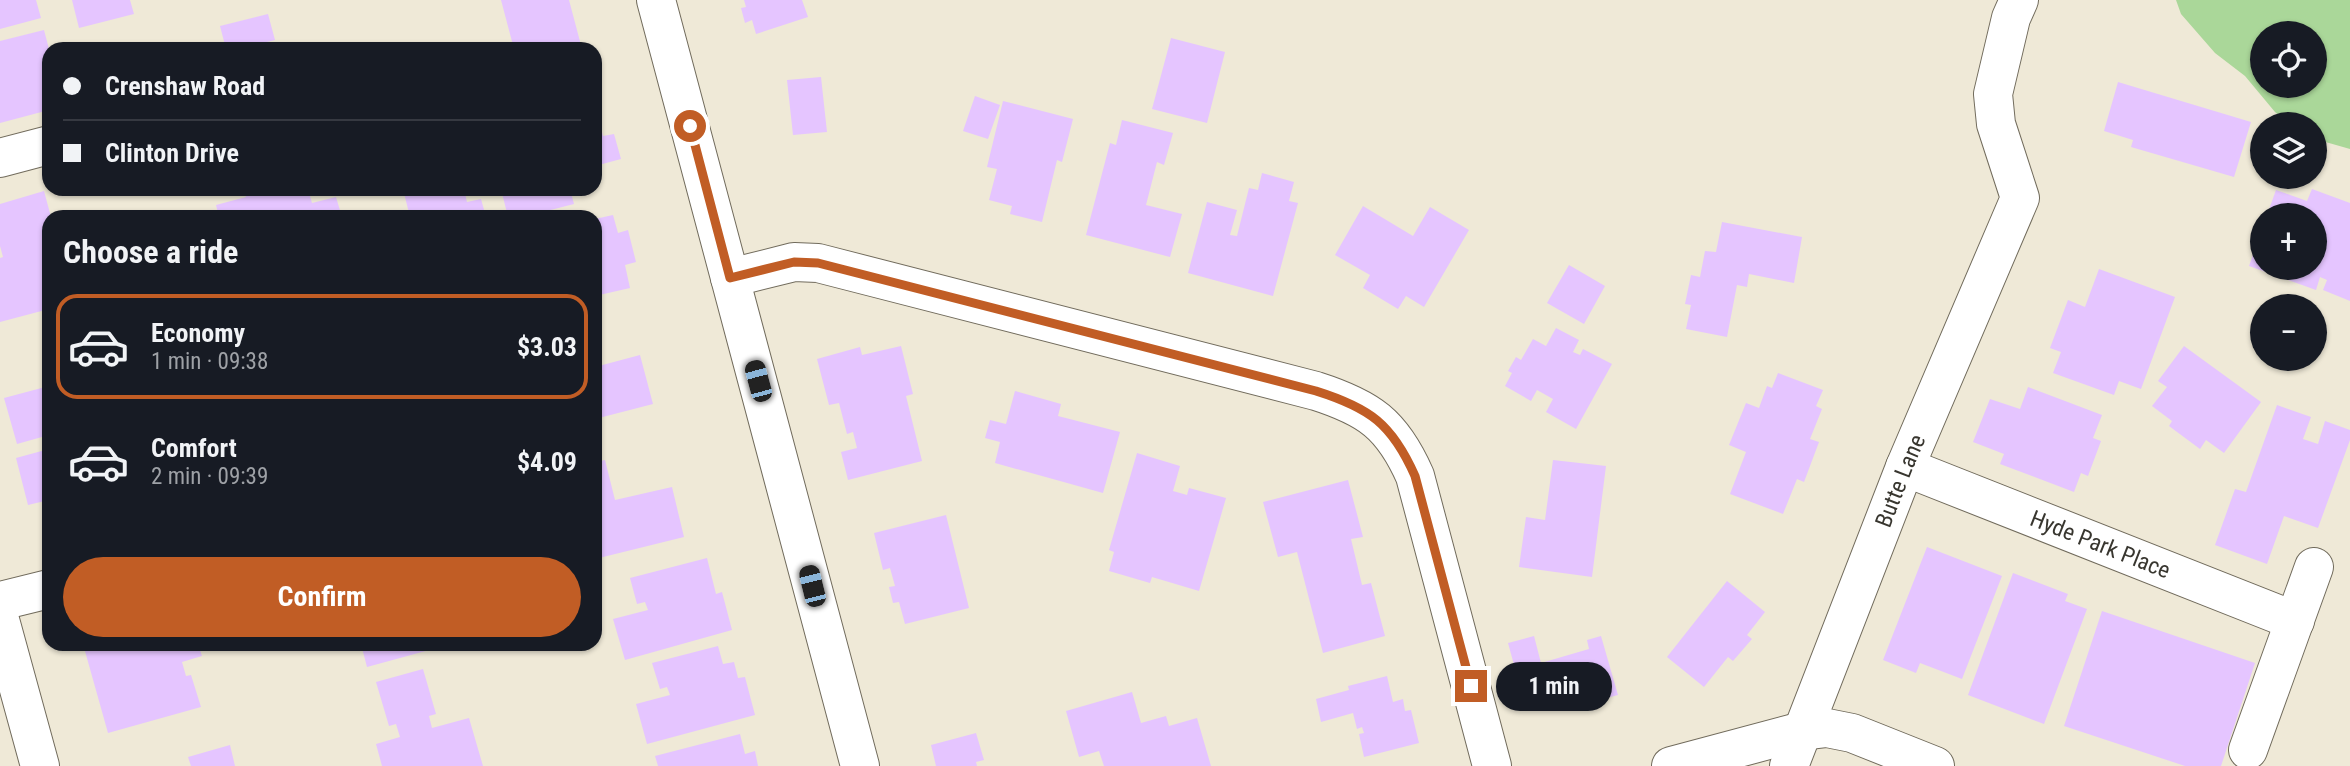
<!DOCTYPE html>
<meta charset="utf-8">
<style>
body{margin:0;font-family:"Roboto Condensed",sans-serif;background:#242831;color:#f1f3f6;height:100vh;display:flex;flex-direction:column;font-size:26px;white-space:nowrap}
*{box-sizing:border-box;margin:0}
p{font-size:23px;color:#9ea1a6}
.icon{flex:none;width:38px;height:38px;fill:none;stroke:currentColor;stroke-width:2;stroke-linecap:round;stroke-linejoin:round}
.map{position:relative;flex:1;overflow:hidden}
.drawer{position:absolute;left:42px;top:210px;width:560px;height:441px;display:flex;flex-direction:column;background:#171b24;border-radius:21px;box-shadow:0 2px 5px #0004}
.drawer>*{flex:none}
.top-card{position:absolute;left:42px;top:42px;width:560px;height:154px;border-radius:21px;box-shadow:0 2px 5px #0004;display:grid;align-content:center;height:154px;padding:0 21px;background:#171b24}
.controls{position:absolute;left:2250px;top:21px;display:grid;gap:14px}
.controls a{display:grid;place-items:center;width:77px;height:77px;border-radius:50%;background:#171b24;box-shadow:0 2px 5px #0004;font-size:35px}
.end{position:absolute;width:32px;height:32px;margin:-16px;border:9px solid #c15d25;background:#fff;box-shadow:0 0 0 4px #fff}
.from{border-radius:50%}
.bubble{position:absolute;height:49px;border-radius:24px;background:#171b24;box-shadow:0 2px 5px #0004;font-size:23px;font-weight:700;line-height:49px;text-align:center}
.car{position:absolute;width:21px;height:42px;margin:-21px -10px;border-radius:9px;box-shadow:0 0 5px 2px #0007;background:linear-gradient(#222 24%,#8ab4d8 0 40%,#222 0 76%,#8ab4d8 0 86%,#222 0)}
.top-card b{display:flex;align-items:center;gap:24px;height:66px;font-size:26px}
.top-card b+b{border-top:2px solid #363941}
.top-card i{width:18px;height:18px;background:#f1f3f6}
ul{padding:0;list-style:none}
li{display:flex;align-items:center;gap:21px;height:105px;margin:0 14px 10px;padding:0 7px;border:4px solid transparent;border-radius:21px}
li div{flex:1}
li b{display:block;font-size:26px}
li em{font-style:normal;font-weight:700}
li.active{border-color:#c15d25}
li>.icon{width:63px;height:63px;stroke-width:1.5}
h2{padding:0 21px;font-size:32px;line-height:84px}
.action{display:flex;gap:14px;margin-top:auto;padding:14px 21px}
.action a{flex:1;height:80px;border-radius:42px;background:#c15d25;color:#fff;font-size:28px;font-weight:700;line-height:80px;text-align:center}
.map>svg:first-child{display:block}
.green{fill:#aad799;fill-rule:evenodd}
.building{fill:#e5c5ff}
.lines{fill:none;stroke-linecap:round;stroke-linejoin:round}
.minor-casing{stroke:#716b5c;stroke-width:40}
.minor{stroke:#fff;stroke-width:38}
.route{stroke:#c15d25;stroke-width:9}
.labels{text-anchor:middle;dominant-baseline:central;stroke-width:7;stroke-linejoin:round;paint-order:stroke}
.street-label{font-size:23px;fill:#38362f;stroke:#fff}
</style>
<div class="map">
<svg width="2350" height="766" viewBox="0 0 2350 766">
<rect width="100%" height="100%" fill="#efe9d7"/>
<path class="green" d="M 2176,0 L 2350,0 L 2350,149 L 2315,139 L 2315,124 L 2289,124 L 2275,112 L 2245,76 L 2215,53 L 2181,14 ZM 2263,33 L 2315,33 L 2315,86 L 2263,86 Z"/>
<path class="building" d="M 0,0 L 36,0 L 41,18 L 0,29 Z
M 72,0 L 130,0 L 134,14 L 79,28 Z
M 501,0 L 569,0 L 582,49 L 514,49 Z
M 744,0 L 802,0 L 808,17 L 756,34 L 752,20 L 745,23 L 741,8 L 746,7 Z
M 268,14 L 275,40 L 267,42 L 268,49 L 226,49 L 220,26 Z
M 44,30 L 49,49 L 49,110 L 0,123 L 0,41 Z
M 1171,38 L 1225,52 L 1207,123 L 1152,109 Z
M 821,77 L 827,132 L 793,135 L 787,80 Z
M 2118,82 L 2251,122 L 2234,177 L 2131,147 L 2133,140 L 2104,131 Z
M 975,96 L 1000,105 L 988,139 L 963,131 Z
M 1003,101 L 1073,119 L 1062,162 L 1057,160 L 1042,222 L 1010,214 L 1012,206 L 989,200 L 997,169 L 987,167 Z
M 598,117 L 603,136 L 614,134 L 621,159 L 595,166 L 595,118 Z
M 1122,120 L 1173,133 L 1164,165 L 1157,162 L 1146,205 L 1182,214 L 1170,257 L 1086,235 L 1110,143 L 1116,145 Z
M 1262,173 L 1294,182 L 1289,201 L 1298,203 L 1273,296 L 1188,273 L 1207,202 L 1237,210 L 1230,235 L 1237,236 L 1249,188 L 1258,190 Z
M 243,189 L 308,189 L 312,203 L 336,197 L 342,217 L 219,217 L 216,205 L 246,197 Z
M 403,189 L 464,189 L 467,202 L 481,199 L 486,217 L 410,217 Z
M 501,189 L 570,189 L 574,204 L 523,217 L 508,217 Z
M 2312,189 L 2350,203 L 2350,301 L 2323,290 L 2327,280 L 2320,277 L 2316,290 L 2249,266 L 2262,229 L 2263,268 L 2315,268 L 2315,215 L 2267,215 L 2276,190 L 2307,201 Z
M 44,191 L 51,217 L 49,217 L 49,309 L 0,322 L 0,258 L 3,257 L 0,246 L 0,204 Z
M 1363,206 L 1413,236 L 1430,207 L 1469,230 L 1424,307 L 1406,296 L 1398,309 L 1363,288 L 1370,275 L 1335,255 Z
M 613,215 L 618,233 L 628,230 L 636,262 L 625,265 L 630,288 L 595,296 L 595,219 Z
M 1722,222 L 1802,237 L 1794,283 L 1749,274 L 1747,287 L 1737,285 L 1727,337 L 1686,329 L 1691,305 L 1685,304 L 1691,275 L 1700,277 L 1705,251 L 1716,252 Z
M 1569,265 L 1605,286 L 1584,324 L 1547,303 Z
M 2099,269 L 2175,297 L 2141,389 L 2119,381 L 2114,395 L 2053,373 L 2061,352 L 2050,348 L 2068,300 L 2085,307 Z
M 1556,328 L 1579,340 L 1573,352 L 1580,355 L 1583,349 L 1612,364 L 1576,429 L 1546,412 L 1553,399 L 1537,390 L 1531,401 L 1505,386 L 1512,373 L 1508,371 L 1516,357 L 1521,360 L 1533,339 L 1546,346 Z
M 901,346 L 913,394 L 906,396 L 922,461 L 848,480 L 841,452 L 857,448 L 853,432 L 847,434 L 839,403 L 829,405 L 817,359 L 860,347 L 862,355 Z
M 2184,346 L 2261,402 L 2224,453 L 2206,440 L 2200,449 L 2169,426 L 2172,421 L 2152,406 L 2167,387 L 2158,381 Z
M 640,355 L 653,404 L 595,419 L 595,367 Z
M 1778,373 L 1823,390 L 1816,406 L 1822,409 L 1810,439 L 1819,442 L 1804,482 L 1797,479 L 1783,514 L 1730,494 L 1746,452 L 1729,445 L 1746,403 L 1759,408 L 1767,386 L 1772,388 Z
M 49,386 L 49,435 L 17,444 L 4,398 Z
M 2028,387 L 2102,415 L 2093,438 L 2101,441 L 2088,476 L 2081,473 L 2074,492 L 2000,464 L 2004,454 L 1973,442 L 1990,399 L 2020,409 Z
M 1015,391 L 1061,404 L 1058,416 L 1120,432 L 1103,493 L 995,463 L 1000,442 L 985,438 L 990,420 L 1006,424 Z
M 2277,405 L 2311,417 L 2303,439 L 2318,444 L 2325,421 L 2350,430 L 2350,440 L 2318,528 L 2284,516 L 2267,564 L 2215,545 L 2235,489 L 2246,492 Z
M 49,449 L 49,500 L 28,505 L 16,458 Z
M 1137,453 L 1180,466 L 1173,491 L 1187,495 L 1189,488 L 1226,498 L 1199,591 L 1152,577 L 1150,583 L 1109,571 L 1114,552 L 1109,550 Z
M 605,460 L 615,500 L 672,487 L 684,537 L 595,559 L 595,462 Z
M 1553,460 L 1606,466 L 1592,577 L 1519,567 L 1526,517 L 1545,520 Z
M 1348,480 L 1363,537 L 1351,539 L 1362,585 L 1371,583 L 1385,636 L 1323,653 L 1297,552 L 1278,557 L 1263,502 Z
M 946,515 L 969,608 L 905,624 L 899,602 L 893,603 L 889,587 L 895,586 L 890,568 L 883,570 L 874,533 Z
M 1927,547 L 2002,576 L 1962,679 L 1920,663 L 1916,673 L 1883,660 Z
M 707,558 L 716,594 L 722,592 L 732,630 L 625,660 L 613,619 L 648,610 L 645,602 L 637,604 L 630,578 Z
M 2013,573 L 2068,594 L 2065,601 L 2087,609 L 2044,724 L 1968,695 Z
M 1727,581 L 1765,612 L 1747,635 L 1752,639 L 1733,661 L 1728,657 L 1704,687 L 1667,657 Z
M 2102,611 L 2255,663 L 2221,766 L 2185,766 L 2064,726 Z
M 1534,636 L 1541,663 L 1589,649 L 1587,640 L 1601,636 L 1618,695 L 1566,709 L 1557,673 L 1519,683 L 1508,643 Z
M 83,644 L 198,644 L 202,656 L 182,662 L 186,676 L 191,675 L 201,707 L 108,733 Z
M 361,644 L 443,644 L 444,646 L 367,667 Z
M 718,646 L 723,664 L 734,662 L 738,678 L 745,677 L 755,715 L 647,744 L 636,704 L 670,695 L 667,687 L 660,689 L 652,663 Z
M 423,669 L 436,714 L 429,716 L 432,728 L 469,718 L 483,766 L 382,766 L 376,744 L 400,737 L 396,724 L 389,726 L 376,682 Z
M 1387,676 L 1393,702 L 1403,699 L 1405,711 L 1411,710 L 1419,743 L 1364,757 L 1359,734 L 1364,733 L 1362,727 L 1357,729 L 1353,713 L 1321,722 L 1316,699 L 1349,690 L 1348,686 Z
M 1132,692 L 1141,723 L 1166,716 L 1169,726 L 1197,718 L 1211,766 L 1104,766 L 1099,751 L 1079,757 L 1066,711 Z
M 976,733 L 984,760 L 976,762 L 977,766 L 936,766 L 931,745 Z
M 740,734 L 745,754 L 755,751 L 758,766 L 658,766 L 655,756 Z
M 230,745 L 235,766 L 191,766 L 188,757 Z"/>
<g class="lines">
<defs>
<g id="minor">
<path d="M 656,0 L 860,766"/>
<path d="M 0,158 L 49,145"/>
<path d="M 730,278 L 794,262 L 818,263 L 1316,391 C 1369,408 1392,424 1415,476 L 1492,766"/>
<path id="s1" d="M 1905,467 L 2295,621"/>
<path d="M 0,601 L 49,589"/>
<path d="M 0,620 L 40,766"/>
<path d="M 2248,750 L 2314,567"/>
<path d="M 1671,766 L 1802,731 L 1827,728 L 1852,733 L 1935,766"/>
<path id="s2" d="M 1789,766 L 1905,467 L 2020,198 L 1996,124 L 1993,94 L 2011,18 L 2019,0"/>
</g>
</defs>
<use href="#minor" class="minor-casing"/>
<use href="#minor" class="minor"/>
</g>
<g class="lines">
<path class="route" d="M 690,126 L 730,278 L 794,262 L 818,263 L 1316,391 C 1370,408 1392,424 1415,476 L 1471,686"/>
</g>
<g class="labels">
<g class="street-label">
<text stroke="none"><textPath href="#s2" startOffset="306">Butte Lane</textPath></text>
<text stroke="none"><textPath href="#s1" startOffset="210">Hyde Park Place</textPath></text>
</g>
</g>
</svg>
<div class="controls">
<a><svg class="icon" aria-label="locate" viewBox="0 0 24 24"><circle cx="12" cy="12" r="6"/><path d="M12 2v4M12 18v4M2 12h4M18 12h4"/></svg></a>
<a><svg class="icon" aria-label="layers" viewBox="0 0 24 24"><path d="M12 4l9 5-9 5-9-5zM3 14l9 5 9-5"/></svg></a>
<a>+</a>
<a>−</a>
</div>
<i class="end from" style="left:690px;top:126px"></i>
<i class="end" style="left:1471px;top:686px"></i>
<div class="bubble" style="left:1496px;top:662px;width:116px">1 min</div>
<i class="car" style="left:758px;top:381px;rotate:345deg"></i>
<i class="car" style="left:812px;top:586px;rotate:346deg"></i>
<div class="top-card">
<b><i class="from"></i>Crenshaw Road</b>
<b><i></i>Clinton Drive</b>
</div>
<section class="drawer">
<h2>Choose a ride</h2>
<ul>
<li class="active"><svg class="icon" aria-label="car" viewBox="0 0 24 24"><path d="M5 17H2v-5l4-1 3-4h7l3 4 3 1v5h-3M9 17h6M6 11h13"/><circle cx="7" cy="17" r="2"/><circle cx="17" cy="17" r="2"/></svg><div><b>Economy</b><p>1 min · 09:38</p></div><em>$3.03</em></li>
<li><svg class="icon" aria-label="car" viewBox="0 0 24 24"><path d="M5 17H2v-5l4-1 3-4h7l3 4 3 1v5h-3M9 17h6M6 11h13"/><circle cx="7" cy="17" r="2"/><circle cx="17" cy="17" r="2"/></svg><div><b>Comfort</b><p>2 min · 09:39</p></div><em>$4.09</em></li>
</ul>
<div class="action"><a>Confirm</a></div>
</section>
</div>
